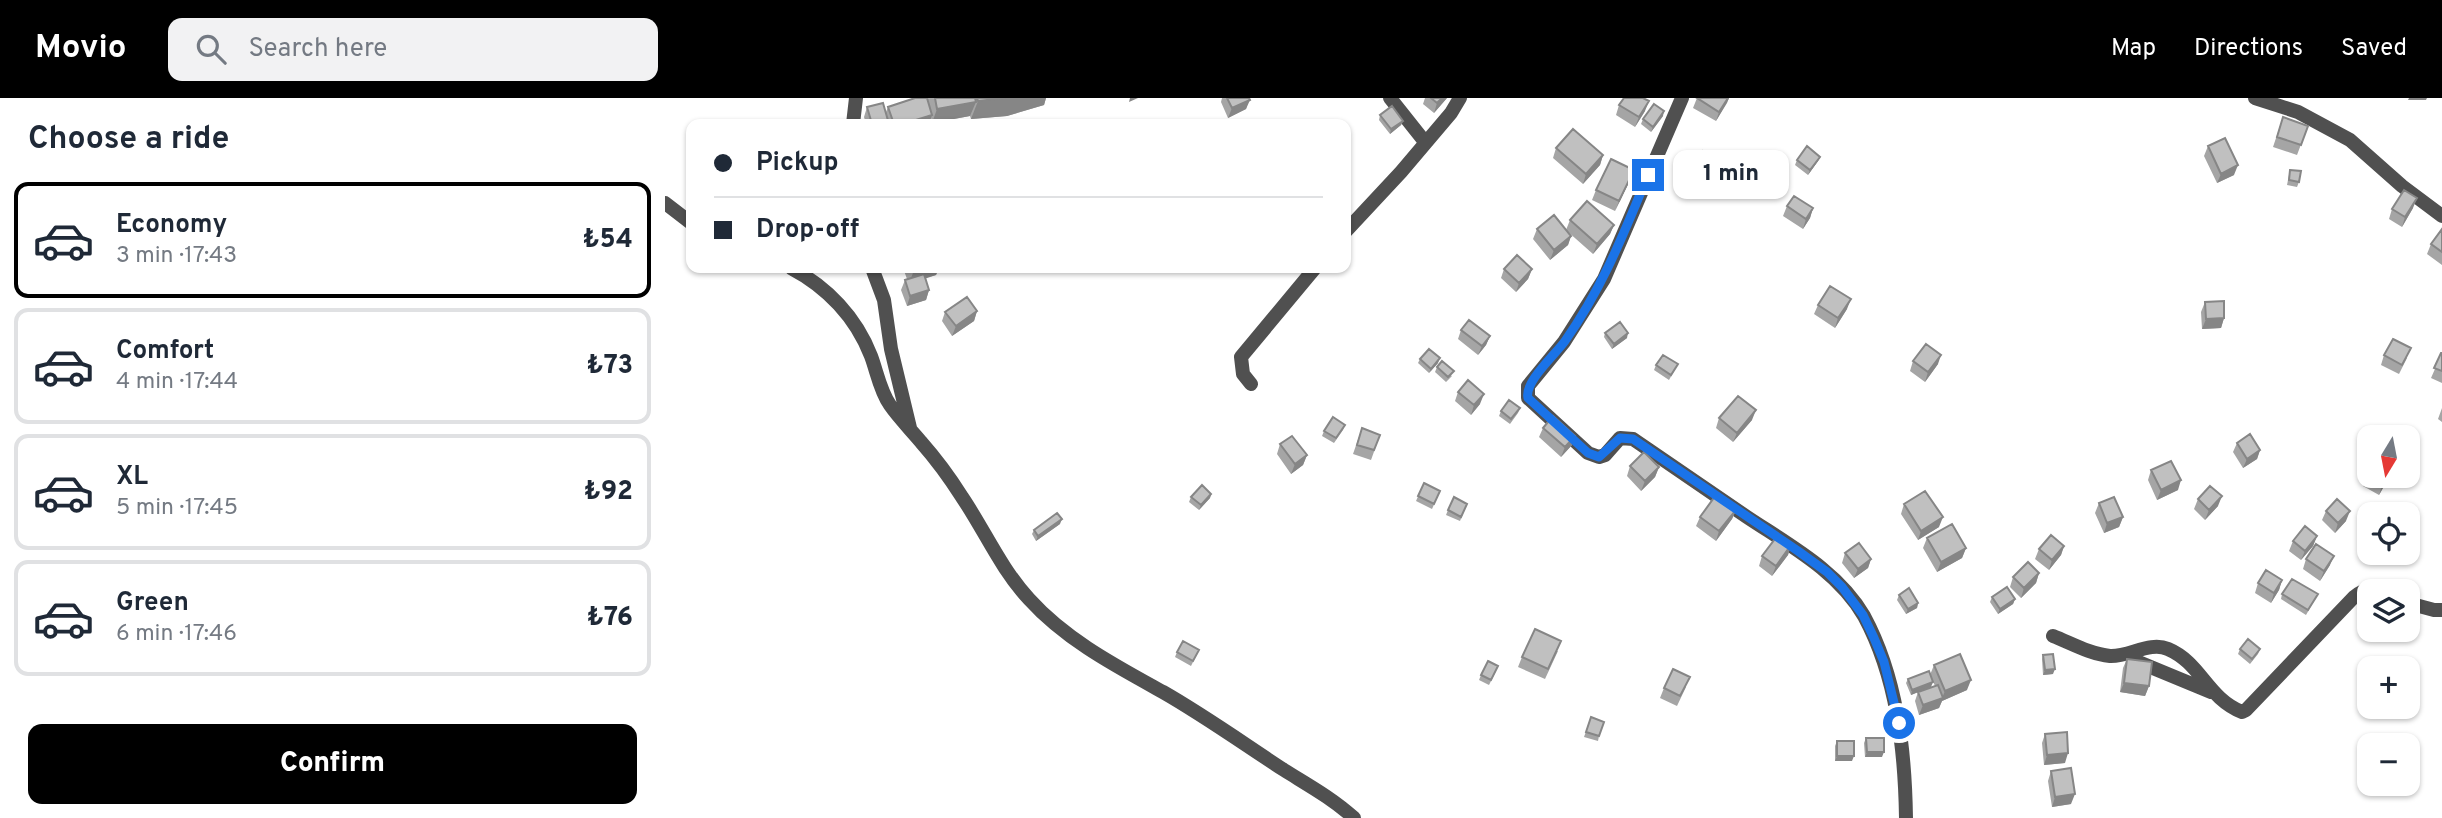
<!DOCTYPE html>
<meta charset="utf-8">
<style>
body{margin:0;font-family:Overpass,sans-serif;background:#f2f2f3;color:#1f2937;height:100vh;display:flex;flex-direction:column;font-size:26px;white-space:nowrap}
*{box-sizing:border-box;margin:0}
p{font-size:23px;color:#747a83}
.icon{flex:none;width:38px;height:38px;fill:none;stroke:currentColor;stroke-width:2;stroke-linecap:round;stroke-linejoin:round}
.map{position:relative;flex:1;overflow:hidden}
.drawer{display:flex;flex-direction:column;background:#fff;width:665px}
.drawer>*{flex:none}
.hud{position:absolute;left:21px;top:21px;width:665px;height:154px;border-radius:14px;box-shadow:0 2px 5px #0004;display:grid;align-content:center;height:154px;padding:0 28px;background:#fff}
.needle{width:46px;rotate:190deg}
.controls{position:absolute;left:1692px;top:327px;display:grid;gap:14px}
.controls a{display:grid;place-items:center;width:63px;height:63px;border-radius:14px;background:#fff;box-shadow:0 2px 5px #0004;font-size:35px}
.end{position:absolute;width:32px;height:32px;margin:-16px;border:9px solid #1a73e8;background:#fff;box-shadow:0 0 0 4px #fff}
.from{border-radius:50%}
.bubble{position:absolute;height:49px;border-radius:14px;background:#fff;box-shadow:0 2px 5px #0004;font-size:23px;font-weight:800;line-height:49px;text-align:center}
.hud b{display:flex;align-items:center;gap:24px;height:66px;font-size:26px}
.hud b+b{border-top:2px solid #e0e1e3}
.hud i{width:18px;height:18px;background:#1f2937}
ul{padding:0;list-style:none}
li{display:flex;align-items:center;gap:21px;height:116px;margin:0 14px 10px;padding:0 14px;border:4px solid #e0e1e3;border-radius:14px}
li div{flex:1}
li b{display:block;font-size:26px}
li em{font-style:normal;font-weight:800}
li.active{border-color:#000}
li>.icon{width:63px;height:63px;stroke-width:1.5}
h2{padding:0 28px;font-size:32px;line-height:84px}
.cta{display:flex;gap:14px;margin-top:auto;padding:14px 28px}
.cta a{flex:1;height:80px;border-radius:14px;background:#000;color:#fff;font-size:28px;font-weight:800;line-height:80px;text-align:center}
header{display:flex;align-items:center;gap:42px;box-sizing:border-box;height:98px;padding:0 35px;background:#000;color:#fff}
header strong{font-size:33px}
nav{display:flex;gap:38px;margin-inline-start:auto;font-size:24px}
.search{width:490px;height:63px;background:#f2f2f3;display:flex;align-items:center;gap:18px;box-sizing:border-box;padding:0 24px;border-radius:14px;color:#747a83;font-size:26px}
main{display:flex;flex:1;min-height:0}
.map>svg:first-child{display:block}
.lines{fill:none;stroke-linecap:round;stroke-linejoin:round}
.minor{stroke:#505050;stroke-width:14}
.wall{fill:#a5a5a5}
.shaded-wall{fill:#868686}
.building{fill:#c0c0c0;stroke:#868686;stroke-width:2}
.route{stroke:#1a73e8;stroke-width:9}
</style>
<header>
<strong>Movio</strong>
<div class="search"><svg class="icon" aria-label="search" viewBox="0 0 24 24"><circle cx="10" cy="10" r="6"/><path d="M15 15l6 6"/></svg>Search here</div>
<nav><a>Map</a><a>Directions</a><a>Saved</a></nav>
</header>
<main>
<section class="drawer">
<h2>Choose a ride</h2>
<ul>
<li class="active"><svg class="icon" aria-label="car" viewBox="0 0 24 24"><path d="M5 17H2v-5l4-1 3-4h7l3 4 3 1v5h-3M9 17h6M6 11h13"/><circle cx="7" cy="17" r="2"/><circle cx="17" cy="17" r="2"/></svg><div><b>Economy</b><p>3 min · 17:43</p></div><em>₺54</em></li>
<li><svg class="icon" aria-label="car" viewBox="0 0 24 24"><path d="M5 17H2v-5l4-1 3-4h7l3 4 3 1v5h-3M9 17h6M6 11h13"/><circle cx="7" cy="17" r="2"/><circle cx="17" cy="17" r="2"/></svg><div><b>Comfort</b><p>4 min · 17:44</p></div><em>₺73</em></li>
<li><svg class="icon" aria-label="car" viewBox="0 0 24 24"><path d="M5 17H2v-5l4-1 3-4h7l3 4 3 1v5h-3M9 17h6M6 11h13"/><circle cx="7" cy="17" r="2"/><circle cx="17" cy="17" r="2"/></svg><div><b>XL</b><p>5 min · 17:45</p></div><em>₺92</em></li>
<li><svg class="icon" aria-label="car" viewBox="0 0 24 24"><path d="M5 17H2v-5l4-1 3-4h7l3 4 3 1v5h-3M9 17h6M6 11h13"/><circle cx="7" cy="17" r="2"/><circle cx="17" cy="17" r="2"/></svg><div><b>Green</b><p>6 min · 17:46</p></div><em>₺76</em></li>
</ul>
<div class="cta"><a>Confirm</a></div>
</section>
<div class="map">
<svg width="1777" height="720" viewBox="0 0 1777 720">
<rect width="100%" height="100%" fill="#fff"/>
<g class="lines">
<path class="minor" d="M 725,0 L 760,44
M 1017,0 L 939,181 L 899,244 L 863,288 L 863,300 L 923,355 L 934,359 L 940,357 L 955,340 L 968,341 C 1006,367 1044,393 1082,419 C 1124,447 1173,473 1199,518 C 1232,579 1240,652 1241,720
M 1590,0 L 1633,14 L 1685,42 L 1737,88 L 1777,118
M 188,26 L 191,0
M 0,105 L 26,125
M 681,133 L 736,74 L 786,15 L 795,0
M 126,170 C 162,189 191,219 206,258 C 212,274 215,293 225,307 C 234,320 246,332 256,344 C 271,361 285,380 297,399 C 320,433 336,471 364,501 C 401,542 451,568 498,594 C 540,618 579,646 619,672 C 643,687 667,700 689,720
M 207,170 L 219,202 L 226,251 L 245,330
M 586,286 L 578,276 L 576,259 L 650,170
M 1743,505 L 1769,512 L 1777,512
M 1388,538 C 1406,545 1425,556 1445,558 C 1464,559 1485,543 1503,551 C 1536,565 1542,600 1577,614 L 1581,612 L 1689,499 C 1701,490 1706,489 1720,494
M 1471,563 L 1546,594"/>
</g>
<path class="wall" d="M 262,0 L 381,0 L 379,7 L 342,18 L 306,21 L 305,18 L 267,25 L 266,20 L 264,26 L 201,26 L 199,19 L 202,9 L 221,14 L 223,9 Z
M 557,0 L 584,0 L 581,11 L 563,20 L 556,4 Z
M 760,0 L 782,0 L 769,15 L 758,6 Z
M 1032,0 L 1064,0 L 1051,23 L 1028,10 Z
M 954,7 L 980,13 L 970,29 L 951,17 Z
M 715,17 L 738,23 L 736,27 L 725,36 L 714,22 Z
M 998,18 L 986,34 L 976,26 L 978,21 Z
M 1618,19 L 1643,28 L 1632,57 L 1608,49 Z
M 1543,48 L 1569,77 L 1552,85 L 1539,58 Z
M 891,50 L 938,57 L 935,67 L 918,86 L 888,60 Z
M 1155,59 L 1153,63 L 1143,77 L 1130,67 L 1132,62 Z
M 1033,61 L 1063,66 L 1056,80 L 1031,66 Z
M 1625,72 L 1634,84 L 1632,89 L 1622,87 Z
M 965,82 L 950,113 L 927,102 L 931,92 Z
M 1122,108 L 1148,110 L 1145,120 L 1138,131 L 1118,118 Z
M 1748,110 L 1737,129 L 1724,121 L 1727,111 Z
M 905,122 L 949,127 L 945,136 L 928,156 L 902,133 L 906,138 L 903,147 L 885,162 L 868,141 L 872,131 L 901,132 Z
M 1777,131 L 1777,167 L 1762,156 L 1766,146 Z
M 238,170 L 274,170 L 271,177 L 260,180 L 264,192 L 261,202 L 242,208 L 236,192 L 240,182 L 242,181 Z
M 839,171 L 867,171 L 863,181 L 851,194 L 836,180 Z
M 1540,204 L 1559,220 L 1556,230 L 1537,231 L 1536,214 Z
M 1153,207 L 1182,211 L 1170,230 L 1149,216 Z
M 312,213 L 309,223 L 287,238 L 277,223 L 280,214 Z
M 796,232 L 825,238 L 821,247 L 813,257 L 793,241 Z
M 940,235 L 962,240 L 947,251 L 939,239 Z
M 1777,255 L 1777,285 L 1766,280 Z
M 1719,257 L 1742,260 L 1734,276 L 1716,267 Z
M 755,261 L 773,265 L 764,275 L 753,265 Z
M 1248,263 L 1273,266 L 1260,284 L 1245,273 Z
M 1013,266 L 1004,282 L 989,272 L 991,267 Z
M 772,269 L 787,278 L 781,284 L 770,274 Z
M 793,294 L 815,306 L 806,317 L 790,303 Z
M 855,310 L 853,315 L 845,326 L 834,318 L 836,313 Z
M 1777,310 L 1777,324 L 1773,321 Z
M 1054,320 L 1087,322 L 1068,344 L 1051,330 Z
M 680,327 L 678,332 L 669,345 L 657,338 L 659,333 Z
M 697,330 L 715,337 L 706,362 L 688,356 Z
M 878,330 L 907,347 L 896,359 L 874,339 Z
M 1572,345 L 1595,352 L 1592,361 L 1578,370 L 1568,354 Z
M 615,346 L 642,357 L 638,367 L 626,376 L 612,356 Z
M 965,368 L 994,369 L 990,379 L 976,393 L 962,378 Z
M 1486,372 L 1513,392 L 1492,402 L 1483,382 Z
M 1702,378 L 1722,383 L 1714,397 L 1698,388 Z
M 759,385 L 773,398 L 767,411 L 751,403 Z
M 546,396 L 545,400 L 534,412 L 524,404 L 526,399 Z
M 1533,401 L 1553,408 L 1540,422 L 1529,411 Z
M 1434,405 L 1458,419 L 1454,429 L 1439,435 L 1430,415 Z
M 802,406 L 795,423 L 781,417 L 783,412 Z
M 1239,406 L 1274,429 L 1253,442 L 1236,416 Z
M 1071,412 L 1067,421 L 1051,443 L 1031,428 L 1035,419 Z
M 1661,413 L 1681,423 L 1670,435 L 1657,422 Z
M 395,426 L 371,443 L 367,436 L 369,432 Z
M 1652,438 L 1648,448 L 1636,462 L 1624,453 L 1628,443 Z
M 1262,440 L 1301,450 L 1297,460 L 1272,474 L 1258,450 Z
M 1126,447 L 1123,457 L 1107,478 L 1094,468 L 1097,458 Z
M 1399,448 L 1396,457 L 1384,472 L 1370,461 L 1374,451 Z
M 1180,455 L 1206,461 L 1203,470 L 1189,480 L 1177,465 Z
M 1641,461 L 1665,467 L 1655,483 L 1638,471 Z
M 1374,475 L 1371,485 L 1356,500 L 1345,489 L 1348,479 Z
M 1617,482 L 1614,492 L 1606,505 L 1590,495 L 1593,485 Z
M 1617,496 L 1653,496 L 1641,517 L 1616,501 Z
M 1234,497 L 1253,505 L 1252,510 L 1241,516 L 1232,502 Z
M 1327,499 L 1350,501 L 1348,506 L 1333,516 L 1325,504 Z
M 1704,525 L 1704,532 L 1726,532 L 1713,544 L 1702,532 Z
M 1575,551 L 1595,551 L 1593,556 L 1585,566 L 1573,556 Z
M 534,552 L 526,568 L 510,559 L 512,554 Z
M 893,553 L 880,581 L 853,569 L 857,559 Z
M 1378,557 L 1388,576 L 1378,577 L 1377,561 Z
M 1462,561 L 1484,588 L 1480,598 L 1455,594 L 1458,570 Z
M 1269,567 L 1302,592 L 1277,603 L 1274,610 L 1254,617 L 1250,603 L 1253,594 L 1246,597 L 1241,585 L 1243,581 L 1266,589 L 1270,588 L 1265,577 Z
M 831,573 L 824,587 L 814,582 L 816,577 Z
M 1021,589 L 1012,608 L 995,600 L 999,590 Z
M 926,619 L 934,638 L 933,643 L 919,639 Z
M 1380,636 L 1400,665 L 1379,667 L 1377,645 Z
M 1201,640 L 1217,659 L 1200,659 L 1199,645 Z
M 1172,643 L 1187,663 L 1170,663 L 1170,648 Z
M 1386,673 L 1406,706 L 1387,709 L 1383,683 Z"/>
<path class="shaded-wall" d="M 340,0 L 381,0 L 379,7 L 342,18 L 306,21 L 313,3 Z
M 465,0 L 473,0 L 464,4 Z
M 777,0 L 782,0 L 769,15 L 772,5 Z
M 1063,0 L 1064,0 L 1062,5 L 1051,23 L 1054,14 Z
M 1744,0 L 1762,0 L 1761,2 L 1743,2 Z
M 585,2 L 581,11 L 563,20 L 567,10 Z
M 984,3 L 980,13 L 970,29 L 974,19 Z
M 311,4 L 305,18 L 267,25 L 272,11 Z
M 999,13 L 998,18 L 986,34 L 988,29 Z
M 267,17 L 264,26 L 238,26 Z
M 738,23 L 736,27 L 725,36 L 726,31 Z
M 938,57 L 935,67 L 918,86 L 921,76 Z
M 1155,59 L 1153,63 L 1143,77 L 1145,72 Z
M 1573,67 L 1569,77 L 1552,85 L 1556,76 Z
M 969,72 L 965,82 L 950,113 L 954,103 Z
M 1752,100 L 1748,110 L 1737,129 L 1740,119 Z
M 1148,110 L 1145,120 L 1138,131 L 1141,121 Z
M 949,127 L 945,136 L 928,156 L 932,146 Z
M 906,138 L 903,147 L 885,162 L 889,152 Z
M 255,170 L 274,170 L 271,177 L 244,186 L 249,172 Z
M 867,171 L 863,181 L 851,194 L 854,185 Z
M 264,192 L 261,202 L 242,208 L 245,198 Z
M 1186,201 L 1182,211 L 1170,230 L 1173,220 Z
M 312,213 L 309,223 L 287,238 L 291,228 Z
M 1559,220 L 1556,230 L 1537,231 L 1541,221 Z
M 963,235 L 962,240 L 947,251 L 949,246 Z
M 825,238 L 821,247 L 813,257 L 817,248 Z
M 1276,257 L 1273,266 L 1260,284 L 1263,274 Z
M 775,260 L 773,265 L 764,275 L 766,271 Z
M 819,296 L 815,306 L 806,317 L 809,307 Z
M 1091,312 L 1087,322 L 1068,344 L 1072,335 Z
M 910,338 L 907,347 L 896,359 L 900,349 Z
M 1595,352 L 1592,361 L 1578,370 L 1582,361 Z
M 642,357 L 638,367 L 626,376 L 630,366 Z
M 994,369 L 990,379 L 976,393 L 980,383 Z
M 1722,378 L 1723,378 L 1722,383 L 1714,397 L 1717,387 Z
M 1516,382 L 1513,392 L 1492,402 L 1496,392 Z
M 546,396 L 545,400 L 534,412 L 536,407 Z
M 1557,398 L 1553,408 L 1540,422 L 1544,412 Z
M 1071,412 L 1067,421 L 1051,443 L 1054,433 Z
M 1685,413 L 1681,423 L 1670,435 L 1673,425 Z
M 1278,419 L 1274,429 L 1253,442 L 1256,433 Z
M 1458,419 L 1454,429 L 1439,435 L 1442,425 Z
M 397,421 L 395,426 L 371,443 L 373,438 Z
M 1652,438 L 1648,448 L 1636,462 L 1640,453 Z
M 1126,447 L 1123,457 L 1107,478 L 1111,468 Z
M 1399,448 L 1396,457 L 1384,472 L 1387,462 Z
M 1301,450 L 1297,460 L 1272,474 L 1276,464 Z
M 1669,458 L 1665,467 L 1655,483 L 1659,473 Z
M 1206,461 L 1203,470 L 1189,480 L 1193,471 Z
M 1374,475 L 1371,485 L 1356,500 L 1359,490 Z
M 1617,482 L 1614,492 L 1606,505 L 1609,495 Z
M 1350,501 L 1348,506 L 1333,516 L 1335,511 Z
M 1253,505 L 1252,510 L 1241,516 L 1243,511 Z
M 1719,532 L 1726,532 L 1713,544 L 1717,535 Z
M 1390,571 L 1388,576 L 1378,577 L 1380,572 Z
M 1306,582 L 1302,592 L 1277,603 L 1274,610 L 1254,617 L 1258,607 L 1277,600 L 1280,593 Z
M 1268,584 L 1266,589 L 1246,597 L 1247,592 Z
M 1459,585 L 1484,588 L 1480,598 L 1455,594 Z
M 1202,654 L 1219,654 L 1217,659 L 1200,659 Z
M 1403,655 L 1400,665 L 1379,667 L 1382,657 Z
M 1172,658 L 1189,658 L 1187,663 L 1170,663 Z
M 1410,696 L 1406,706 L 1387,709 L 1390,699 Z"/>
<path class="building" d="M 250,0 L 262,0 L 267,17 L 238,26 L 229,26 L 223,9 Z
M 270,0 L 310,0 L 311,4 L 272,11 Z
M 312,0 L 340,0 L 313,3 Z
M 562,0 L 584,0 L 585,2 L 567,10 Z
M 766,0 L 777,0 L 772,5 Z
M 959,0 L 978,0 L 984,3 L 974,19 L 954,7 Z
M 1032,0 L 1063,0 L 1054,14 Z
M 218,5 L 224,26 L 207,26 L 202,9 Z
M 989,6 L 999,13 L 988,29 L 978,21 Z
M 727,8 L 738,23 L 726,31 L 715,17 Z
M 1618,19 L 1643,28 L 1636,47 L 1612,39 Z
M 908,31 L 938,57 L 921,76 L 891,50 Z
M 1560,40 L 1573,67 L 1556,76 L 1543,48 Z
M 1142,48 L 1155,59 L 1145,72 L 1132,62 Z
M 1038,53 L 1063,66 L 1058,75 L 1033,61 Z
M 946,61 L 969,72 L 954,103 L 931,92 Z
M 1625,72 L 1636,73 L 1634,84 L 1624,82 Z
M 1739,92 L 1752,100 L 1740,119 L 1727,111 Z
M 1129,98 L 1148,110 L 1141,121 L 1122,108 Z
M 922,103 L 949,127 L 932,146 L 905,122 Z
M 889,117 L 906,138 L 889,152 L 872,131 Z
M 1777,131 L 1777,154 L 1766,146 Z
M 852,157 L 867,171 L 854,185 L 839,171 Z
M 259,176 L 264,192 L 245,198 L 240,182 Z
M 1165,188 L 1186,201 L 1173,220 L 1153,207 Z
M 302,199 L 312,213 L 291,228 L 280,214 Z
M 1559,203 L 1559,220 L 1541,221 L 1540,204 Z
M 804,222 L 825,238 L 817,248 L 796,232 Z
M 955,224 L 963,235 L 949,246 L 940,235 Z
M 1728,241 L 1746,250 L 1737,267 L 1719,257 Z
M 1261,246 L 1276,257 L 1263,274 L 1248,263 Z
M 764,251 L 775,260 L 766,271 L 755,261 Z
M 1776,255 L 1777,255 L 1777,273 L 1769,270 Z
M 998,257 L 1013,266 L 1006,277 L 991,267 Z
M 777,263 L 789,273 L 783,279 L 772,269 Z
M 803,282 L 819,296 L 809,307 L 793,294 Z
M 1073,298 L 1091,312 L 1072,335 L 1054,320 Z
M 844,302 L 855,310 L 846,321 L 836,313 Z
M 888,318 L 910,338 L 900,349 L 878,330 Z
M 668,319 L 680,327 L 671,340 L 659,333 Z
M 697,330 L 715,337 L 709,352 L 692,347 Z
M 1585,336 L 1595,352 L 1582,361 L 1572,345 Z
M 627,338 L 642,357 L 630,366 L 615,346 Z
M 979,354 L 994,369 L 980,383 L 965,368 Z
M 1506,363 L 1516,382 L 1496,392 L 1486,372 Z
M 1704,374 L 1704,378 L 1722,378 L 1717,387 L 1702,378 Z
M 759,385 L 775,393 L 769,406 L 753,398 Z
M 537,387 L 546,396 L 536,407 L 526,399 Z
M 1545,388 L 1557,398 L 1544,412 L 1533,401 Z
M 1260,393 L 1278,419 L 1256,433 L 1239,406 Z
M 1051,397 L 1071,412 L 1054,433 L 1035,419 Z
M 789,399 L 802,406 L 796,419 L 783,412 Z
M 1449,399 L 1458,419 L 1442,425 L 1434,405 Z
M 1672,401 L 1685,413 L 1673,425 L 1661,413 Z
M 392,415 L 397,421 L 373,438 L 369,432 Z
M 1287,426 L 1301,450 L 1276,464 L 1262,440 Z
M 1640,428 L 1652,438 L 1640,453 L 1628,443 Z
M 1113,437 L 1126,447 L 1111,468 L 1097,458 Z
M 1386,437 L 1399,448 L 1387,462 L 1374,451 Z
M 1194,445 L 1206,461 L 1193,471 L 1180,455 Z
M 1651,446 L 1669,458 L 1659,473 L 1641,461 Z
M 1363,464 L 1374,475 L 1359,490 L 1348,479 Z
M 1601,472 L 1617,482 L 1609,495 L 1593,485 Z
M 1627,481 L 1653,496 L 1643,512 L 1617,496 Z
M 1342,489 L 1350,501 L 1335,511 L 1327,499 Z
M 1244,490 L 1253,505 L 1243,511 L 1234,497 Z
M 870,531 L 896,543 L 883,571 L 857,559 Z
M 1583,541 L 1595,551 L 1587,561 L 1575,551 Z
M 518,543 L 534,552 L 528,563 L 512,554 Z
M 1295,556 L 1306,582 L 1280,593 L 1269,567 Z
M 1388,556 L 1390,571 L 1380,572 L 1378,557 Z
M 1462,561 L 1487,564 L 1484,588 L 1459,585 Z
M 823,563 L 833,568 L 826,582 L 816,577 Z
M 1008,571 L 1025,579 L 1015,598 L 999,590 Z
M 1264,573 L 1268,584 L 1247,592 L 1243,581 Z
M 1273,587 L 1278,600 L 1258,607 L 1253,594 Z
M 926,619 L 939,624 L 934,638 L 921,634 Z
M 1402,634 L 1403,655 L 1382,657 L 1380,636 Z
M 1201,640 L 1219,640 L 1219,654 L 1202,654 Z
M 1172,643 L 1189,643 L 1189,658 L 1172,658 Z
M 1406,670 L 1410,696 L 1390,699 L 1386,673 Z"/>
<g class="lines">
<path class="route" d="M 983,77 C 958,137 938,189 900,243 C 890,257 859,284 863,300 L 923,355 L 934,359 L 955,340 L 968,341 L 1133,453 L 1162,474 L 1177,489 L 1198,517 L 1209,540 L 1219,564 L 1234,625"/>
</g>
</svg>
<div class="controls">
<a><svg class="needle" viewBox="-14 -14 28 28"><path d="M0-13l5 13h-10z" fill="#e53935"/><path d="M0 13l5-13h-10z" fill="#747a83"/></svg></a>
<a><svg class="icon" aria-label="locate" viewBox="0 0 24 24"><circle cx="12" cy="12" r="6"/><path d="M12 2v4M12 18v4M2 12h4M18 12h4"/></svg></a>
<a><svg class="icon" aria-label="layers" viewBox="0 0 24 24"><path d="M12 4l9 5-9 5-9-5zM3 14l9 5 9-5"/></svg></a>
<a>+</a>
<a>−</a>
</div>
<i class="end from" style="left:1234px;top:625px"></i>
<i class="end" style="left:983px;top:77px"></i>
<div class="bubble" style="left:1008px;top:52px;width:116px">1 min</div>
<div class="hud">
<b><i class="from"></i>Pickup</b>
<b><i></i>Drop-off</b>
</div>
</div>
</main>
